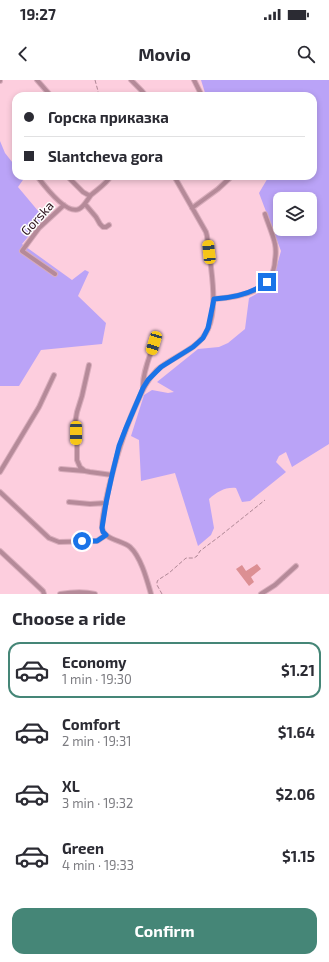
<!DOCTYPE html>
<meta charset="utf-8">
<style>
body{margin:0;font-family:"Exo 2",sans-serif;background:#f2f2f3;color:#2b2b33;height:100vh;display:flex;flex-direction:column;font-size:15px;white-space:nowrap}
*{box-sizing:border-box;margin:0}
p{font-size:13px;color:#7c7c81}
.icon{flex:none;width:22px;height:22px;fill:none;stroke:currentColor;stroke-width:2;stroke-linecap:round;stroke-linejoin:round}
.map{position:relative;height:514px;overflow:hidden}
.panel{display:flex;flex-direction:column;background:#fff;flex:1}
.panel>*{flex:none}
.guide{position:absolute;left:12px;top:12px;width:305px;height:88px;border-radius:12px;box-shadow:0 2px 6px #0003;display:grid;align-content:center;height:88px;padding:0 12px;background:#fff}
.tools{position:absolute;left:273px;top:112px;display:grid;gap:8px}
.tools a{display:grid;place-items:center;width:44px;height:44px;border-radius:8px;background:#fff;box-shadow:0 2px 6px #0003;font-size:20px}
.end{position:absolute;width:18px;height:18px;margin:-9px;border:5px solid #1a73e8;background:#fff;box-shadow:0 0 0 2px #fff}
.from{border-radius:50%}
.car{position:absolute;width:12px;height:24px;margin:-12px -6px;border-radius:5px;box-shadow:0 0 3px 1px #0007;background:linear-gradient(#f5c518 24%,#345 0 40%,#f5c518 0 76%,#345 0 86%,#f5c518 0)}
.guide b{display:flex;align-items:center;gap:14px;height:38px;font-size:15px}
.guide b+b{border-top:1px solid #e1e1e2}
.guide i{width:10px;height:10px;background:#2b2b33}
ul{padding:0;list-style:none}
li{display:flex;align-items:center;gap:12px;height:56px;margin:0 8px 6px;padding:0 4px;border:2px solid transparent;border-radius:12px}
li div{flex:1}
li b{display:block;font-size:15px}
li em{font-style:normal;font-weight:700}
li.on{border-color:#458677}
li>.icon{width:36px;height:36px;stroke-width:1.5}
h2{padding:0 12px;font-size:18px;line-height:48px}
.cta{display:flex;gap:8px;margin-top:auto;padding:8px 12px}
.cta a{flex:1;height:46px;border-radius:12px;background:#458677;color:#fff;font-size:16px;font-weight:700;line-height:46px;text-align:center}
.status{display:flex;justify-content:space-between;align-items:center;height:28px;padding:0 20px;background:#fff;direction:ltr}
.status svg{height:11px;fill:currentColor}
header{display:flex;justify-content:space-between;align-items:center;height:52px;padding:0 12px;background:#fff;font-size:18px;font-weight:700}
.map>svg:first-child{display:block}
.green{fill:#baa3f7;fill-rule:evenodd}
.building{fill:#dc8f93}
.lines{fill:none;stroke-linecap:round;stroke-linejoin:round}
.minor-casing{stroke:#d8acbb;stroke-width:6}
.path{stroke:#ae8694;stroke-width:1;stroke-dasharray:4 2;stroke-linecap:butt}
.minor{stroke:#b58a99;stroke-width:4}
.route{stroke:#1a73e8;stroke-width:5}
.labels{text-anchor:middle;dominant-baseline:central;stroke-width:3;stroke-linejoin:round;paint-order:stroke}
.street-label{font-size:13px;fill:#2d121d;stroke:#fefefe}
</style>
<div class="status"><b>19:27</b><svg viewBox="0 0 49 12"><path d="M0 12V9h3v3zM5 12V6h3v6zM10 12V3h3v9zM15 12V0h3v12zM26 1h20v11H26zM47 4h2v5h-2z"/></svg></div>
<header><svg class="icon" aria-label="back" viewBox="0 0 24 24"><path d="M15 5l-7 7 7 7"/></svg>Movio<svg class="icon" aria-label="search" viewBox="0 0 24 24"><circle cx="10" cy="10" r="6"/><path d="M15 15l6 6"/></svg></header>
<div class="map">
<svg width="329" height="514" viewBox="0 0 329 514">
<rect width="100%" height="100%" fill="#fdcede"/>
<path class="green" d="M 201,0 L 329,0 L 329,364 L 292,387 L 286,372 L 279,376 L 276,382 L 286,392 L 250,421 L 242,422 L 236,408 C 225,407 217,412 209,419 L 214,448 L 211,455 L 198,466 L 175,393 L 141,401 L 139,360 L 131,356 L 144,315 L 152,310 L 168,313 L 174,312 L 157,302 L 198,269 L 219,267 L 228,263 L 245,249 L 249,218 L 271,206 L 281,171 L 259,113 L 269,96 L 313,96 L 313,16 L 206,16 ZM 280,119 L 310,119 L 310,149 L 280,149 Z
M 0,61 L 5,73 L 16,87 L 16,96 L 24,96 L 25,97 L 18,107 L 44,138 L 22,164 L 72,200 L 85,190 L 89,192 L 78,216 L 106,243 L 102,264 L 41,270 L 19,306 L 0,306 Z"/>
<path class="building" d="M 257,484 L 261,489 L 251,497 L 254,502 L 249,506 L 236,489 L 242,485 L 246,491 Z"/>
<g class="lines">
<defs>
<path id="minor" d="M 37,0 L 51,16
M 131,0 L 142,11 L 146,16
M 194,0 L 202,16
M 0,1 L 0,0
M 37,96 C 43,104 66,135 79,129 C 84,127 87,120 91,115 C 98,109 106,104 111,96
M 67,96 L 83,112 L 90,116
M 85,124 L 96,137 L 100,144 L 103,147 L 106,147 L 109,145
M 192,128 L 218,109 L 232,96
M 55,194 L 22,171 L 39,148 L 64,125
M 214,219 C 240,217 274,212 275,180 C 276,174 276,169 275,164 C 273,154 268,144 265,134
M 89,285 L 82,316 L 77,332 L 75,343 L 77,353 L 77,380 L 80,387 L 85,391 L 90,392 L 112,395
M 143,308 C 142,294 150,276 154,263
M 61,389 L 85,391
M 0,392 L 39,327 L 54,295
M 0,412 L 49,458 L 59,462 L 97,461 L 106,455
M 69,422 L 90,424 L 106,423
M 0,471 L 43,511 L 44,514
M 60,514 C 72,512 83,511 95,514
M 151,514 C 147,500 141,477 130,467 C 122,460 103,460 102,447 C 102,437 106,421 108,411 C 115,381 122,356 135,327 C 141,314 146,301 156,291 C 172,276 198,271 208,249 C 219,225 210,183 207,156 L 206,152 L 174,96
M 261,514 L 275,505 L 296,486"/>
</defs>
<use href="#minor" class="minor-casing"/>
<path class="path" d="M 95,0 L 98,11 L 98,16
M 162,514 L 157,505 L 157,502 L 158,500 L 169,493 L 186,478 L 194,478 L 197,476 L 200,471 L 220,456 L 265,420"/>
<use href="#minor" class="minor"/>
</g>
<g class="lines">
<path class="route" d="M 82,461 L 97,461 L 106,455 L 103,452 L 102,448 L 106,423 L 112,395 L 119,366 L 126,348 L 143,308 L 148,300 L 161,287 L 193,267 L 203,258 L 208,248 L 214,219 C 233,218 252,214 267,202"/>
</g>
<g class="labels">
<g class="street-label">
<text transform="translate(37 138) rotate(-47)">Gorska</text>
</g>
</g>
</svg>
<div class="tools">
<a><svg class="icon" aria-label="layers" viewBox="0 0 24 24"><path d="M12 4l9 5-9 5-9-5zM3 14l9 5 9-5"/></svg></a>
</div>
<i class="end from" style="left:82px;top:461px"></i>
<i class="end" style="left:267px;top:202px"></i>
<i class="car" style="left:209px;top:172px;rotate:354deg"></i>
<i class="car" style="left:154px;top:263px;rotate:197deg"></i>
<i class="car" style="left:76px;top:353px;rotate:180deg"></i>
<div class="guide">
<b><i class="from"></i>Горска приказка</b>
<b><i></i>Slantcheva gora</b>
</div>
</div>
<section class="panel">
<h2>Choose a ride</h2>
<ul>
<li class="on"><svg class="icon" aria-label="car" viewBox="0 0 24 24"><path d="M5 17H2v-5l4-1 3-4h7l3 4 3 1v5h-3M9 17h6M6 11h13"/><circle cx="7" cy="17" r="2"/><circle cx="17" cy="17" r="2"/></svg><div><b>Economy</b><p>1 min · 19:30</p></div><em>$1.21</em></li>
<li><svg class="icon" aria-label="car" viewBox="0 0 24 24"><path d="M5 17H2v-5l4-1 3-4h7l3 4 3 1v5h-3M9 17h6M6 11h13"/><circle cx="7" cy="17" r="2"/><circle cx="17" cy="17" r="2"/></svg><div><b>Comfort</b><p>2 min · 19:31</p></div><em>$1.64</em></li>
<li><svg class="icon" aria-label="car" viewBox="0 0 24 24"><path d="M5 17H2v-5l4-1 3-4h7l3 4 3 1v5h-3M9 17h6M6 11h13"/><circle cx="7" cy="17" r="2"/><circle cx="17" cy="17" r="2"/></svg><div><b>XL</b><p>3 min · 19:32</p></div><em>$2.06</em></li>
<li><svg class="icon" aria-label="car" viewBox="0 0 24 24"><path d="M5 17H2v-5l4-1 3-4h7l3 4 3 1v5h-3M9 17h6M6 11h13"/><circle cx="7" cy="17" r="2"/><circle cx="17" cy="17" r="2"/></svg><div><b>Green</b><p>4 min · 19:33</p></div><em>$1.15</em></li>
</ul>
<div class="cta"><a>Confirm</a></div>
</section>
